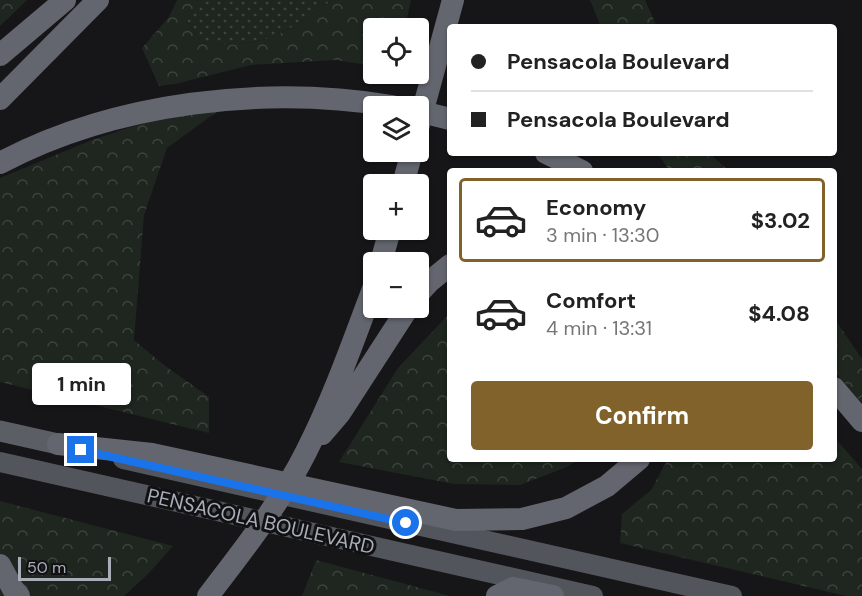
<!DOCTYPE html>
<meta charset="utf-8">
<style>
body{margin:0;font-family:"DM Sans",sans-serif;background:#f6f6f6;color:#222;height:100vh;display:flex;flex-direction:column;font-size:22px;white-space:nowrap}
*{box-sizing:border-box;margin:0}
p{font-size:20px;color:#767676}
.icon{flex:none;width:33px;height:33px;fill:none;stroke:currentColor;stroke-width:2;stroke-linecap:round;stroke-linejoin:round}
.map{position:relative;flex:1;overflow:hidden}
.details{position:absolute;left:447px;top:168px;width:390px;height:294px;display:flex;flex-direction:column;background:#fff;border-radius:6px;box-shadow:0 2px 4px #0004}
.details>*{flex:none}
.top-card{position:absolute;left:447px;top:24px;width:390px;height:132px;border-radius:6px;box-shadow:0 2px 4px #0004;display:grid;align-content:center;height:132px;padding:0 24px;background:#fff}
.tools{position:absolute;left:363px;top:18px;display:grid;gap:12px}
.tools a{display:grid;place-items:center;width:66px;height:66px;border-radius:6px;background:#fff;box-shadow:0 2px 4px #0004;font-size:30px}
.scale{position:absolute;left:18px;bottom:15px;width:93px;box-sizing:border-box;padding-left:6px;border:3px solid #a8adb8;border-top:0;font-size:16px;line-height:21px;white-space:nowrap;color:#a8adb8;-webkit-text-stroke:4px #111113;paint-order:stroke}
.end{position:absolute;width:27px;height:27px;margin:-14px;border:8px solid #1a73e8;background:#fff;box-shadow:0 0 0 3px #fff}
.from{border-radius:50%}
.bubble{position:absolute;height:42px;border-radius:6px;background:#fff;box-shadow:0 2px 4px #0004;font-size:20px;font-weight:700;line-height:42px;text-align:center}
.top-card b{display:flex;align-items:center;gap:21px;height:57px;font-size:22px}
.top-card b+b{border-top:2px solid #e0e0e0}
.top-card i{width:15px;height:15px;background:#222}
ul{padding:10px 0 0;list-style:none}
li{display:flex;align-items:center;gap:18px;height:84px;margin:0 12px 9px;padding:0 12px;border:3px solid transparent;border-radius:6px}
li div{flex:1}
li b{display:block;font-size:22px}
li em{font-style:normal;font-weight:700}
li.on{border-color:#80622a}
li>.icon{width:54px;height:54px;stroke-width:1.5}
.primary-button{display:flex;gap:12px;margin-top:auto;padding:12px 24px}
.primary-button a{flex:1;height:69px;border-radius:6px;background:#80622a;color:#fff;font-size:24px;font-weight:700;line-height:69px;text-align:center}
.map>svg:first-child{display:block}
.grass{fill:url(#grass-dots)}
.forest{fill:url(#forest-crowns)}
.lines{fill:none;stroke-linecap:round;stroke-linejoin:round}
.primary{stroke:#53555c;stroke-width:20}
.trunk{stroke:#5b5e65;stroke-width:21}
.motorway{stroke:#63666e;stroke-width:22}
.route{stroke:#1a73e8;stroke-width:8}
.labels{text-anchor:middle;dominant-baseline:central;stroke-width:6;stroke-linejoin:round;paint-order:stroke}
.street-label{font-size:20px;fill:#a8adb8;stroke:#111113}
</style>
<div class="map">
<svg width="862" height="596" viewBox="0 0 862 596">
<defs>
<pattern id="grass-dots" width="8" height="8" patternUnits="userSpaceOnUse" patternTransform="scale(1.5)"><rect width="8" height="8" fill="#1e261f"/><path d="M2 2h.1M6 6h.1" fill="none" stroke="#3c433d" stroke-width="1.8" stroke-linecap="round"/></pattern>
<pattern id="forest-crowns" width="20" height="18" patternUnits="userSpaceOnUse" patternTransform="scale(1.5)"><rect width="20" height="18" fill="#1e261f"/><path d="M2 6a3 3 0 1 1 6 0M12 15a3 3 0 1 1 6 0" fill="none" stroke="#3c433d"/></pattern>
</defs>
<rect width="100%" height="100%" fill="#161618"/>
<path class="grass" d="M 198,0 L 331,0 C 320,11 282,35 266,39 C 245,44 222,47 201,42 L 187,21 Z"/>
<path class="forest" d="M 0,0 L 27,0 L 0,26 Z
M 177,0 L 198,0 L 187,21 L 201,42 C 222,47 245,44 266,39 C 282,35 320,11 331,0 L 411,0 L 405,28 L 374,28 L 373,66 L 336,60 L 251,65 L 175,84 L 159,86 L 142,48 L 169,17 Z
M 590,0 L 645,0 L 657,27 L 601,27 Z
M 218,111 L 167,148 L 144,215 L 134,340 L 164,365 L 209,397 L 209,433 L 0,382 L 0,178 L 92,140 L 170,114 Z
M 657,153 L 709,153 L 729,171 L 670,171 Z
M 450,313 L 450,459 L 578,459 L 569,466 L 520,485 L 454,484 L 339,462 L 398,368 Z
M 834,318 L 862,359 L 862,403 L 834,371 Z
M 834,437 L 862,469 L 862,596 L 846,596 L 620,543 L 622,514 L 651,490 L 668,459 L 834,459 Z
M 0,501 L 173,546 L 149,573 L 124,596 L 0,596 Z
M 316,560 L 450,596 L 302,596 Z"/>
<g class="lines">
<path class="primary" d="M 123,459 L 732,596
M 0,462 L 593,596"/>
<path class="trunk" d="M 0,431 L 58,444"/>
<path class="motorway" d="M 0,55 L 65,0
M 0,99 L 98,0
M 418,111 L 450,119
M 418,128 L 453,0
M 546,153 L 582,171
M 0,163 C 115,102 265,85 392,106
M 403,184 L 412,152
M 381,262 L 390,230
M 418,294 L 429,282 L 450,265
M 834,388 L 862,421
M 322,434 L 340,413 L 408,308
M 58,444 L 152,454 L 456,520 L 522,519 L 566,508 L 607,486 L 639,459
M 0,565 L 13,589 L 19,596
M 208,596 C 242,552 281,502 306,452 C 333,399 353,342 374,286
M 497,596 L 513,588 L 553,596"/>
</g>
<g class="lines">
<path class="route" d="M 81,450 L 406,523"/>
</g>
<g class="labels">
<g class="street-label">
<text transform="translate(261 521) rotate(13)">PENSACOLA BOULEVARD</text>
</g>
</g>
</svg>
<div class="tools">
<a><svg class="icon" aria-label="locate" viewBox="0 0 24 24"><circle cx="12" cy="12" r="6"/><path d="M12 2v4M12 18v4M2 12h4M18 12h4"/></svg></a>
<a><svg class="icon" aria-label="layers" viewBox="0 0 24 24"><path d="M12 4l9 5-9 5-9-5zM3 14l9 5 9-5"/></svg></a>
<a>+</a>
<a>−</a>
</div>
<div class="scale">50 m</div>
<i class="end from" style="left:406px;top:523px"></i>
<i class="end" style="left:81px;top:450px"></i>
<div class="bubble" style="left:32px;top:363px;width:99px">1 min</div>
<div class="top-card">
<b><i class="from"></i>Pensacola Boulevard</b>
<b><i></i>Pensacola Boulevard</b>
</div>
<section class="details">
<ul>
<li class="on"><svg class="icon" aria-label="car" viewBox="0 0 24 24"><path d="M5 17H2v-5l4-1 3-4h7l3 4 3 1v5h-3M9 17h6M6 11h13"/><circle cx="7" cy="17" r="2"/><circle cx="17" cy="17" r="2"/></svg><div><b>Economy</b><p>3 min · 13:30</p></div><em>$3.02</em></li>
<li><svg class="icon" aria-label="car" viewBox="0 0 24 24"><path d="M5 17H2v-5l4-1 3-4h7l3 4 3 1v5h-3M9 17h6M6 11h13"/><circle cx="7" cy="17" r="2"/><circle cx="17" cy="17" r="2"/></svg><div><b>Comfort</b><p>4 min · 13:31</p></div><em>$4.08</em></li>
</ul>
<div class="primary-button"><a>Confirm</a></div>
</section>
</div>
